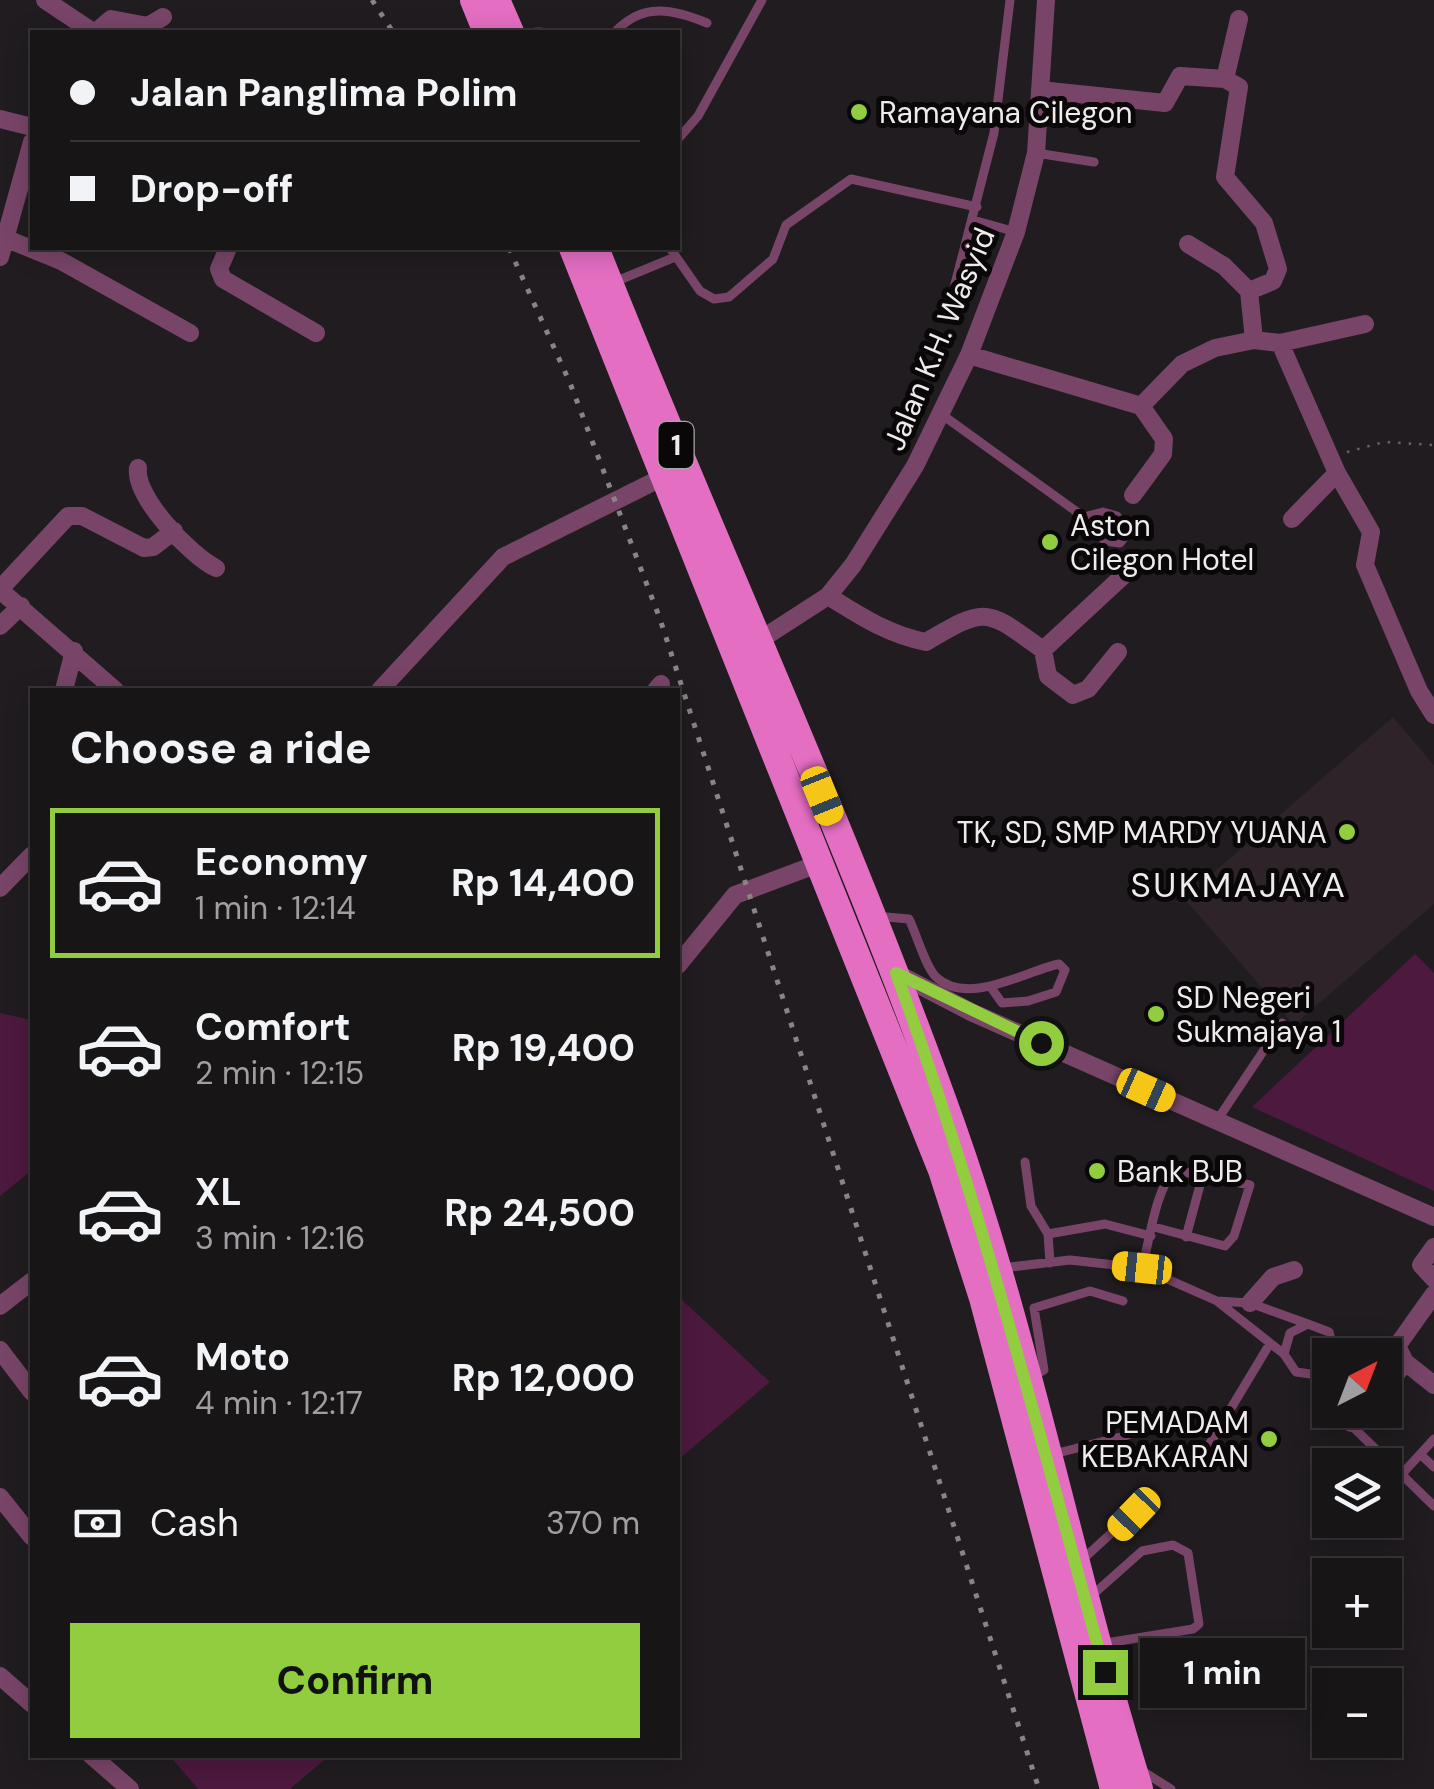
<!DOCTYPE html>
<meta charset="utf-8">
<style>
body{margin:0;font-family:"DM Sans",sans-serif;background:#252224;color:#f1f3f6;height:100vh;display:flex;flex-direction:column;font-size:38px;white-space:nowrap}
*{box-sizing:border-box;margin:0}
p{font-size:32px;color:#9f9fa1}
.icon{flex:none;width:55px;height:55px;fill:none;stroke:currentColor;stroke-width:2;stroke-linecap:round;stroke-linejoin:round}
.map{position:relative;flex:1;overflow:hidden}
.details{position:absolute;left:30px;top:688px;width:650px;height:1070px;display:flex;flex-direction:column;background:#181517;border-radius:0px;box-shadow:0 5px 25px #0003,0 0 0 2px #363436}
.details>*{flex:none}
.banner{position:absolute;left:30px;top:30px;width:650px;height:220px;border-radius:0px;box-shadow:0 5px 25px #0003,0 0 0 2px #363436;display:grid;align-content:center;height:220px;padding:0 40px;background:#181517}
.needle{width:65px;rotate:42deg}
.controls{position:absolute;left:1312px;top:1338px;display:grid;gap:20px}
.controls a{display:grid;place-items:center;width:90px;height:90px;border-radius:0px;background:#181517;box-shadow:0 5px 25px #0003,0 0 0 2px #363436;font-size:50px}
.end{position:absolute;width:45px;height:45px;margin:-22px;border:12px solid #91cd3f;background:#111;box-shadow:0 0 0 5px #111}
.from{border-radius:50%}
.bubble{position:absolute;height:70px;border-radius:0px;background:#181517;box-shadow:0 5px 25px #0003,0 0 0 2px #363436;font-size:32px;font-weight:700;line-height:70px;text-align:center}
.car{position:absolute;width:30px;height:60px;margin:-30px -15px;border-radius:12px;box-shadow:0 0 8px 2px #0007;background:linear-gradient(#f5c518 24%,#345 0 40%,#f5c518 0 76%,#345 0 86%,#f5c518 0)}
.banner b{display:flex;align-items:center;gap:35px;height:95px;font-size:38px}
.banner b+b{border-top:2px solid #363436}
.banner i{width:25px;height:25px;background:#f1f3f6}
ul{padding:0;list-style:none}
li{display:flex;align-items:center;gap:30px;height:150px;margin:0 20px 15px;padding:0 20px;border:5px solid transparent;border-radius:0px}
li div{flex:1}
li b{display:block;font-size:38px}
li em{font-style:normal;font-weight:700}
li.current{border-color:#91cd3f}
li>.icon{width:90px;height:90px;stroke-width:1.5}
h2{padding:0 40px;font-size:45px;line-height:120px}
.pay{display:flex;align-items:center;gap:25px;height:110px;padding:0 40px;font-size:38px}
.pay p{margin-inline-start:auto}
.cta{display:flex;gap:20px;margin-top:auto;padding:20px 40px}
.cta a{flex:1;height:115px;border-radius:0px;background:#91cd3f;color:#111;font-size:40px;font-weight:700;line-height:115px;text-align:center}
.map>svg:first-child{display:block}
.built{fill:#2d2329}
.green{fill:#4d193f}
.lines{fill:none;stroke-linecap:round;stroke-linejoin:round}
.path{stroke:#676365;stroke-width:2.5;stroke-dasharray:2.5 8;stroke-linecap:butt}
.service{stroke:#784568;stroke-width:9}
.minor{stroke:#784568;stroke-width:18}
.trunk{stroke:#e46ec2;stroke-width:28}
.rail{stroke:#898587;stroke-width:5;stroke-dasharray:5 10;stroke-linecap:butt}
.route{stroke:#91cd3f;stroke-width:12}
.poi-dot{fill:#91cd3f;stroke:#090708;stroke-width:4}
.labels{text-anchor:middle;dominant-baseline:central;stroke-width:10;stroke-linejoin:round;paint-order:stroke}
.shield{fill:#090708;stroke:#aaa7a8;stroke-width:2.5}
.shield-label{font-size:28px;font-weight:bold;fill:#efebed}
.poi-label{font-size:30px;fill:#efebed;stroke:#090708;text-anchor:start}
.street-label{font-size:30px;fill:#efebed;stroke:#090708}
.quarter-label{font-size:35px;letter-spacing:2.5px;fill:#efebed;stroke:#090708}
</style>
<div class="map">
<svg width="1434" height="1789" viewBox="0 0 1434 1789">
<rect width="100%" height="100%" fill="#201c1f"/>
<path class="built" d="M 1393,717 L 1434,765 L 1434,904 L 1294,1025 L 1184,898 Z"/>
<path class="green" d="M 1415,954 L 1434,973 L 1434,1191 L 1252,1107 Z
M 0,1013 L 32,1020 L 32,1170 L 0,1196 Z
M 678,1296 L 770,1382 L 678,1460 Z
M 169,1755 L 330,1755 L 290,1789 L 198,1789 Z"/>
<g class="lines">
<path class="path" d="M 1347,452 L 1384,442 L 1434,445"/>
<path class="service" d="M 536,32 L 541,32
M 615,32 C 643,2 673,9 707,23
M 678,139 L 698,116 L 762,0
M 1036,153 L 1094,162
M 973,220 L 1016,232
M 670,248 L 700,291 L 714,299 L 729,297 L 773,259 L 786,225 L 851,179 L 977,207
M 612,283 L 675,257
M 955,284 L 994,133 L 1010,0
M 941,414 L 1084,517 L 1105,541 L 1120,543 L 1127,534 L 1117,516 L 1103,512 L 1084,517
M 875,916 L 909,919 C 917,935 925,966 936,977 C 968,1007 1025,971 1059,964 L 1065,970 L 1056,992 L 1028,1001 L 1002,1003 L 990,986
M 1216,1122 L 1282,1023
M 1025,1162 L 1031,1206 L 1048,1234 L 1050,1263
M 1048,1234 L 1105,1224 L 1151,1236
M 1186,1237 L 1203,1174
M 1002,1268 L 1070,1260 L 1142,1268 L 1217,1301 L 1250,1303 L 1308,1324
M 1142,1268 C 1150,1239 1155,1192 1174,1170 L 1250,1185 L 1234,1236 L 1225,1246 L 1154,1227
M 1217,1301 L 1284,1354 L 1296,1372 L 1318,1375 L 1330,1366
M 1284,1354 L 1290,1333 L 1308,1324 L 1329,1332 L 1335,1355
M 1318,1375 L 1330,1393
M 1033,1376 L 1044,1370 L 1034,1308 L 1090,1291 L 1123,1301
M 1342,1410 L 1355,1429 L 1434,1506
M 1054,1454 L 1128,1435
M 1421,1455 L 1434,1467
M 1198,1463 L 1269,1345
M 1402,1474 L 1434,1439
M 1082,1560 L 1153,1495
M 1089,1598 L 1142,1551 L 1173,1545 L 1188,1553 L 1199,1624 L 1193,1629 L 1100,1644
M 1139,1769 L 1171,1789"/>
<path class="minor" d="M 45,0 L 93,32
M 96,32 L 111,19 L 148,26 L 163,17
M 1225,79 L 1239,19
M 1040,90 L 1165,103 L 1180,76 L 1225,79 L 1239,87 L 1225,177 L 1264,223 L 1278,269 L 1273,281 L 1249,291 L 1254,340
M 0,119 L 32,127
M 0,236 L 61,261 L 190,333
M 1188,244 L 1224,266 L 1249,291
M 228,248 L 219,269 L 223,279 L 316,333
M 0,257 L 32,142
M 1280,343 L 1337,473 L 1292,519
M 969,355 L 1141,406 L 1182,364 L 1215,348 L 1254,340 L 1280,343 L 1365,324
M 138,468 C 134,497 191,556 216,568
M 1337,473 L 1371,532 L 1365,565 L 1419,691 L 1434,715
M 1133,495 L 1163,454 L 1164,439 L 1141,406
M 0,589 L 68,516 L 82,516 L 144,548 L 153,547 L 174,531
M 0,590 L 115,690
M 828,596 C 860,616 889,635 926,642 C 987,606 985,608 1043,650 L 1124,575
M 0,626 L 21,606
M 760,640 L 828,596 L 853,565 L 915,466 L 969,355 L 1016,232 L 1036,153 L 1046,0
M 1043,650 L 1048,676 L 1073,695 L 1088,689 L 1118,652
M 64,690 L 74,651
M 380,690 L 503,557 L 665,476
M 656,690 L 661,684
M 0,888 L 32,855
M 678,965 L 735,895 L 823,862
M 896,973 L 971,1012 L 1434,1217
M 1434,1247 L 1421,1265 L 1434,1279
M 1250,1303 L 1273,1277 L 1294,1270
M 0,1306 L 32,1281
M 0,1350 L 32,1392
M 1405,1362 L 1434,1385
M 1385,1389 L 1405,1362 L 1397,1346 L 1434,1294
M 1351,1423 L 1365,1410
M 0,1497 L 32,1537
M 0,1676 L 32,1704
M 91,1755 L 130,1789"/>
<path class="trunk" d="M 474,0 L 487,32
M 496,0 L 510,32
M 573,248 L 942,1170 L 983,1298 L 1114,1789
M 595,248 C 711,541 845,827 951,1124 C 1028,1341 1071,1569 1139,1789"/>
<path class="rail" d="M 372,0 L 393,32
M 509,248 L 570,383 L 660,619 L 1039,1789"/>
</g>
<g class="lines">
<path class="route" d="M 1041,1043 L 896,973 C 980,1202 1040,1436 1105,1672"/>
</g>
<g class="poi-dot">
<circle cx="859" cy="112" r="10"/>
<circle cx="1050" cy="542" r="10"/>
<circle cx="1347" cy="832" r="10"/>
<circle cx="1156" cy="1014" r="10"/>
<circle cx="1097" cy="1171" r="10"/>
<circle cx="1269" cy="1439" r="10"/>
</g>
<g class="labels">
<rect class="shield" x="658.5" y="422" width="35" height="46" rx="8"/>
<g class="shield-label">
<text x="676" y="445">1</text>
</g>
<g class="poi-label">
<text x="879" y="112">Ramayana Cilegon</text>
<text x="1070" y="525">Aston<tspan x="1070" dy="34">Cilegon Hotel</tspan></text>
<text x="1327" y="832" text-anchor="end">TK, SD, SMP MARDY YUANA</text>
<text x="1176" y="997">SD Negeri<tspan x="1176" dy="34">Sukmajaya 1</tspan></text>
<text x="1117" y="1171">Bank BJB</text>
<text x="1249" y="1422" text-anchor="end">PEMADAM<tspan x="1249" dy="34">KEBAKARAN</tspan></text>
</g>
<g class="street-label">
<text transform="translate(939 339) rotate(-67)">Jalan K.H. Wasyid</text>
</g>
<g class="quarter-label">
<text x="1239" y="885">SUKMAJAYA</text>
</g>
</g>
</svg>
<div class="controls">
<a><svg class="needle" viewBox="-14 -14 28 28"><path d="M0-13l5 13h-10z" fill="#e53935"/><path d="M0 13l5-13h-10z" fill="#9f9fa1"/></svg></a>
<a><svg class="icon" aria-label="layers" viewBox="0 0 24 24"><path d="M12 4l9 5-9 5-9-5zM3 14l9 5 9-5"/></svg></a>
<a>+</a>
<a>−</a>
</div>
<i class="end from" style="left:1041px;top:1043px"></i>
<i class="end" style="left:1105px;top:1672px"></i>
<div class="bubble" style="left:1140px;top:1638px;width:165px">1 min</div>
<i class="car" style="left:822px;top:796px;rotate:158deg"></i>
<i class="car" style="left:1146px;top:1090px;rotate:114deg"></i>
<i class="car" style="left:1142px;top:1268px;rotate:276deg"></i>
<i class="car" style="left:1134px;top:1514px;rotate:224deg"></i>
<div class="banner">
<b><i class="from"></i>Jalan Panglima Polim</b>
<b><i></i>Drop-off</b>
</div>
<section class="details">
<h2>Choose a ride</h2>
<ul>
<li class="current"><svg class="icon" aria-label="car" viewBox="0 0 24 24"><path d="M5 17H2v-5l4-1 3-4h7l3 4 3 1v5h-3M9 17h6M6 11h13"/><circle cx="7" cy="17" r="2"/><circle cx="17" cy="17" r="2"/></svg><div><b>Economy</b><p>1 min · 12:14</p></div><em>Rp 14,400</em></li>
<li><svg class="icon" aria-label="car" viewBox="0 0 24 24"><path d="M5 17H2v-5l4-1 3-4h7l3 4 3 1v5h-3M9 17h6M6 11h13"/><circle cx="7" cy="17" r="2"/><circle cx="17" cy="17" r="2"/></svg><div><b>Comfort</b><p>2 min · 12:15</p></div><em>Rp 19,400</em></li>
<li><svg class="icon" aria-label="car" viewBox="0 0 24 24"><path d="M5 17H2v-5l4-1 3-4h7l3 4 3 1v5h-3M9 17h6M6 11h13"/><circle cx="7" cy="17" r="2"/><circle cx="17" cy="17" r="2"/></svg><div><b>XL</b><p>3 min · 12:16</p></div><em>Rp 24,500</em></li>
<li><svg class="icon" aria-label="car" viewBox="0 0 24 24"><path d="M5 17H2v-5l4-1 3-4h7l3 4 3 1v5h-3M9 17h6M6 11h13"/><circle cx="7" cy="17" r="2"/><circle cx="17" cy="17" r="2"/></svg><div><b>Moto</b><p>4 min · 12:17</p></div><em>Rp 12,000</em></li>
</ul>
<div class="pay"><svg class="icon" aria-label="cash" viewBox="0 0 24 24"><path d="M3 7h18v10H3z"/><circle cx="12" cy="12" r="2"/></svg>Cash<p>370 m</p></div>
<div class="cta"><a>Confirm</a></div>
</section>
</div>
